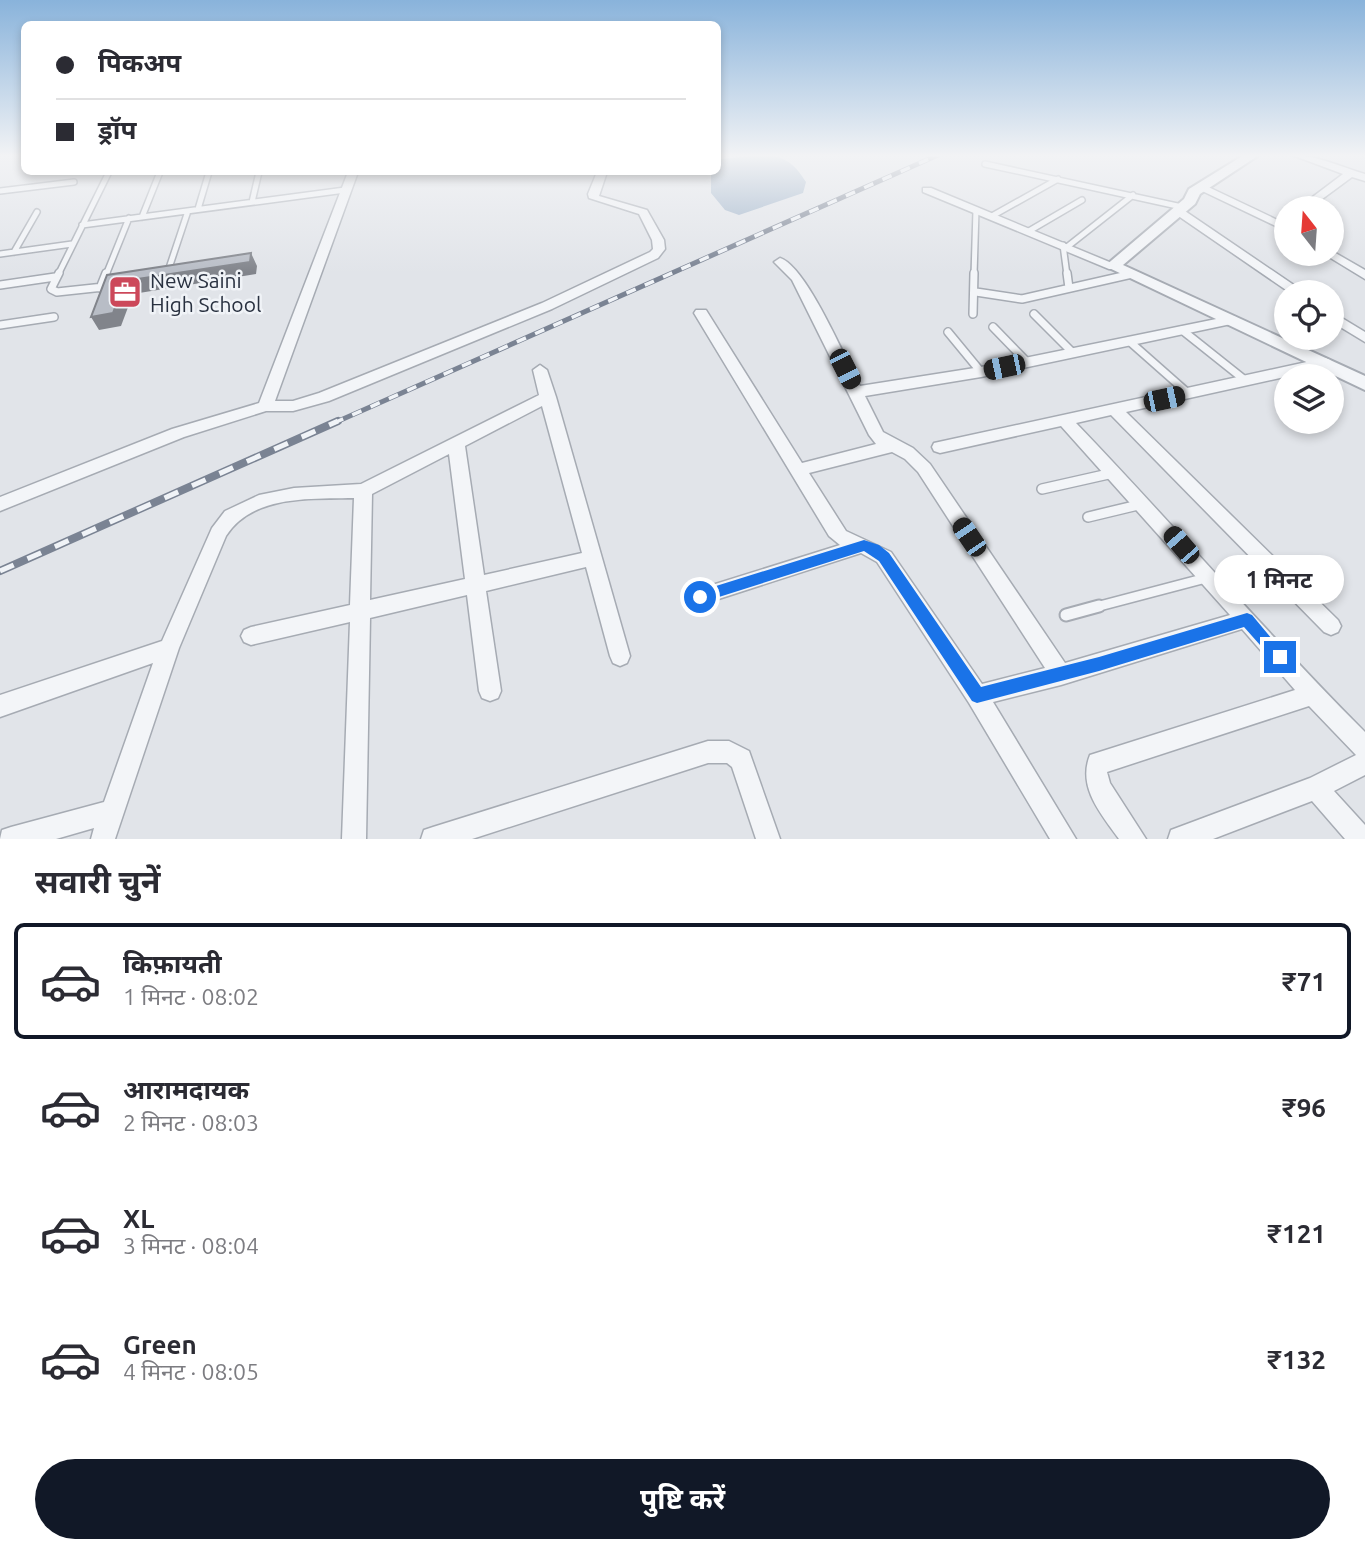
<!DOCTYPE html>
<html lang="hi">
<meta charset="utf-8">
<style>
body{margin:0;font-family:Ubuntu,"Noto Sans Devanagari",sans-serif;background:#f2f2f3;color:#2b2b33;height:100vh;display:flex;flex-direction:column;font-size:26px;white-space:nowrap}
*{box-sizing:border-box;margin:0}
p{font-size:23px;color:#7c7c81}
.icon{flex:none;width:38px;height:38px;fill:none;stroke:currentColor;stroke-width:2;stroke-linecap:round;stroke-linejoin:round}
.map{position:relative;height:839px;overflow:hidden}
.panel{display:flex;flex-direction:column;background:#fff;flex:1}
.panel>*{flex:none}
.guide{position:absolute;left:21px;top:21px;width:700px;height:154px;border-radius:10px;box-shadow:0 4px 10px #0003;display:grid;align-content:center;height:154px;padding:0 35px;background:#fff}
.needle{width:46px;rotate:343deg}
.controls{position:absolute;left:1274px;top:196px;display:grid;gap:14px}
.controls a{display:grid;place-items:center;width:70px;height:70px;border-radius:50%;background:#fff;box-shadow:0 4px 10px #0003;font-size:35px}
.end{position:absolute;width:32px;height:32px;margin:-16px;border:9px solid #1a73e8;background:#fff;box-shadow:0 0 0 4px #fff}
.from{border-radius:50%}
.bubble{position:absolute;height:49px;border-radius:24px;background:#fff;box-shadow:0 4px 10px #0003;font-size:23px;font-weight:700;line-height:49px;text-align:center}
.car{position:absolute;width:21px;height:42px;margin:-21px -10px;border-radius:9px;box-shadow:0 0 5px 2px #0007;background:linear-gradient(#222 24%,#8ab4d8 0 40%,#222 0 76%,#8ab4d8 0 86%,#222 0)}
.guide b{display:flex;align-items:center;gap:24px;height:66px;font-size:26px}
.guide b+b{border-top:2px solid #e1e1e2}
.guide i{width:18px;height:18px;background:#2b2b33}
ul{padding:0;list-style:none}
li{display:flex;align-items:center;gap:21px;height:116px;margin:0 14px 10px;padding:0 21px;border:4px solid transparent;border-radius:10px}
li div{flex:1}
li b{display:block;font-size:26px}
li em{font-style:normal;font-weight:700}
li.current{border-color:#111827}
li>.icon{width:63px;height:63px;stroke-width:1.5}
h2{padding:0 35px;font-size:32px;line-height:84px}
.primary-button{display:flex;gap:14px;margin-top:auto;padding:14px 35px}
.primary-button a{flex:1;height:80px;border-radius:42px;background:#111827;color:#fff;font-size:28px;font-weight:700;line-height:80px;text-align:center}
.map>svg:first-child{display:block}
.water{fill:#9cb1c8}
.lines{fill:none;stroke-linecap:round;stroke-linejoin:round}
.service-far3-casing{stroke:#a6abb3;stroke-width:8}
.service-far2-casing{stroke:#a6abb3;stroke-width:10}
.service-far1-casing{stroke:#a6abb3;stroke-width:12}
.service-casing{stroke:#a6abb3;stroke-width:15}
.minor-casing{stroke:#a6abb3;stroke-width:3}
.tertiary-casing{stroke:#a6abb3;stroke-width:4}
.service-far3{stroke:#f3f5f8;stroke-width:5}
.service-far2{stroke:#f3f5f8;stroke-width:7}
.service-far1{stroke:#f3f5f8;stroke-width:9}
.service{stroke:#f3f5f8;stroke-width:11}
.minor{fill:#f3f5f8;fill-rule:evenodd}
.tertiary{fill:#f3f5f8;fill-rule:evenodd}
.rail-far1-casing{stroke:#7a8393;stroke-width:5}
.rail-casing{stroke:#7a8393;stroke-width:8}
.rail-far1{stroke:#f0f3f7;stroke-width:3.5;stroke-dasharray:10;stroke-linecap:butt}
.rail{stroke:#f0f3f7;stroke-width:5;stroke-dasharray:15;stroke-linecap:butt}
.shaded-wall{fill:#81848b}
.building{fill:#b8bdc6;stroke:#81848b;stroke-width:2}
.route{fill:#1a73e8}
.labels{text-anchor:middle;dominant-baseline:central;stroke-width:5;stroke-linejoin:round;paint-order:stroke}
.poi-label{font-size:21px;fill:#293140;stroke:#f0f3f7;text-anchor:start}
</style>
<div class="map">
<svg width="1365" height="839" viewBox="0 0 1365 839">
<rect width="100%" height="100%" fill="#e1e4e9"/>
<path class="water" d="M 767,155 C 788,158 795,165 806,182 L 803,193 L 739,215 L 725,210 L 711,193 L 711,172 L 718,172 L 718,163 L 721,159 Z"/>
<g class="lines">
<defs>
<path id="service-far3" d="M 985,164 L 1182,207
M 0,191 L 74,182
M 252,202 L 259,172
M 198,209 L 209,172
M 992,216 L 1058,179
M 142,217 L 160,172
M 82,225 L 345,190
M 1029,231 L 1082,200
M 1063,245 L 1067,275
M 1067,247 L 1133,195
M 14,252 L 37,212
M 0,254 L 72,244
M 167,274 L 188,211
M 58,275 L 109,172
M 106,275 L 129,218
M 974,275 L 976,210"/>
<path id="service-far2" d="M 59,273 L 51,289 L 57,292 L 113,286
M 1067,273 L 1069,288
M 0,285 L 55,277
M 100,288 L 106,273
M 976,292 L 1022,299 L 1132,274
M 973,314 L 974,273
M 1034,314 L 1073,353
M 0,325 L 54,317
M 993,327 L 1027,362
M 1182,330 L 1246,381
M 948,332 L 981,372
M 1129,341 L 1189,394"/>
<path id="service-far1" d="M 1042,489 L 1113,473
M 1088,517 L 1142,504
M 1092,608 L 1206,578"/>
<path id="service" d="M 1066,615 L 1099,606"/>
<path id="minor" d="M 1292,155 C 1317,155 1341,167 1365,174 L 1365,181 L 1352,177 L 1310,208 L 1298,208 L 1343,174 Z
M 348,172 L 358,172 L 275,401 L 293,401 L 319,393 L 542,303 L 650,252 L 653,249 L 652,240 L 639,214 L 589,198 L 588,194 L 597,172 L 607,172 L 599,196 L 647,210 L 664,240 L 665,249 L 658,258 L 552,309 L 329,401 L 293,411 L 266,411 L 184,437 L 0,511 L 0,497 L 172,429 L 259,403 Z
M 1202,184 L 1286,224 L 1286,231 L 1198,189 L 1197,187 Z
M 923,188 L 931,188 L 1119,266 L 1117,269 L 1109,269 L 923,192 Z
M 1178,208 L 1182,209 L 1304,292 L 1289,292 L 1174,213 L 1172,211 Z
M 1332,251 L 1365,270 L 1365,279 L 1324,254 L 1332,254 Z
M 780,258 C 807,267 845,359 860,386 L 981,367 L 1231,316 L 1236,317 L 1238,320 L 1236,323 L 1231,324 L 981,377 L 865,396 L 883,432 L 913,448 L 930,464 L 1065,663 L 1230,615 L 1061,426 L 940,453 L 934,451 L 932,447 L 934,443 L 1325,358 L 1330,360 L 1332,363 L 1330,366 L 1325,368 L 1126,412 L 1338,620 L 1341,626 L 1338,632 L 1331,635 L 1324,632 L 1111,415 L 1076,423 C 1174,525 1265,632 1365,732 L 1365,775 L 1334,791 L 1365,825 L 1365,839 L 1345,839 L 1312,801 L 1213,839 L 1168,839 L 1171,830 L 1310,778 L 1356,755 L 1309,706 L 1107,772 L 1110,783 L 1146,839 L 1119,839 C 1101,814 1077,787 1090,755 L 1295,690 L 1242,629 L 1061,685 L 993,702 L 1076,839 L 1050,839 L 969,703 L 877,562 L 861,553 L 700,605 L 693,603 L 690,597 L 693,591 L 840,545 L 829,536 L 694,313 L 696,310 L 706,310 L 802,463 L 876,444 L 869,435 L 792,280 L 774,262 ZM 892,452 L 905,459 L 918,472 L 1045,668 L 982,684 L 891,552 L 846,531 L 809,473 Z
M 1332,312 L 1365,332 L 1365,342 L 1332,322 Z
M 540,365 L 547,370 L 556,397 L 630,656 L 627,663 L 620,666 L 613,663 L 610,656 L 586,567 L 486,591 L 501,691 L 498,698 L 490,701 L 482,698 L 479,691 L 467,595 L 370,618 L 366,839 L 342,839 L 350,622 L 251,645 L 244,642 L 241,636 L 244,630 L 251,627 L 350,605 L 354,498 C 310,499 252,495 226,536 L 179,648 L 115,839 L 91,839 L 94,828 L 56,839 L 0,839 L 2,830 L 11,827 L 104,802 L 153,663 L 0,717 L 0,695 L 162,641 L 212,528 L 225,511 L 259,495 L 294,488 L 361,484 L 539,395 L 533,370 ZM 542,406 L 582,553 L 484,575 L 465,446 ZM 449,454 L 465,579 L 370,600 L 372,494 Z
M 708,741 L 729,741 L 749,751 L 780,839 L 756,839 L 732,767 L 727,763 L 708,763 L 472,839 L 421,839 L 424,830 L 433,827 Z"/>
<path id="tertiary" d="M 1244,155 L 1259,155 L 1200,194 L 1195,204 L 1123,265 L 1365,376 L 1365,390 L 1105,266 L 1184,199 L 1189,189 Z"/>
</defs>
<use href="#service-far3" class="service-far3-casing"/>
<use href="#service-far2" class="service-far2-casing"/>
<use href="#service-far1" class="service-far1-casing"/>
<use href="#service" class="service-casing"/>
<use href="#minor" class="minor-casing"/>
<use href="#tertiary" class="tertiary-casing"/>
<use href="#service-far3" class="service-far3"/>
<use href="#service-far2" class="service-far2"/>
<use href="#service-far1" class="service-far1"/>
<use href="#service" class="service"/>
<use href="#minor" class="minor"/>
<use href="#tertiary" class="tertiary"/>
<defs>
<path id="rail-far1" d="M 334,423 L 938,155"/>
<path id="rail" d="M 0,571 L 338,421"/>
</defs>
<use href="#rail-far1" class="rail-far1-casing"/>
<use href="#rail" class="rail-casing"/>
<use href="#rail-far1" class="rail-far1"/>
<use href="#rail" class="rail"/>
</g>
<path class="shaded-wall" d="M 251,253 L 257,266 L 256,274 L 133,294 L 121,326 L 99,330 L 91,317 L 125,281 Z"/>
<path class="building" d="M 251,253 L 250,262 L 125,281 L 113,313 L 91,317 L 107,275 Z"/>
<linearGradient id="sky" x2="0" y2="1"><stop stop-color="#89b3db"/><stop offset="0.57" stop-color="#f2f3f5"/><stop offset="1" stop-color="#f2f3f5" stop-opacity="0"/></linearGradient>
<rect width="1365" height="273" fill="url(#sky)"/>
<path class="route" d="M 864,540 L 879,545 L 889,553 L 981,687 L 1099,657 L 1247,613 L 1252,615 L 1287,657 L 1285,662 L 1280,664 L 1275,662 L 1244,627 L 1099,671 L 977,703 L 972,701 L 879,561 L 864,551 L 700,603 L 693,597 L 700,591 Z"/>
<defs>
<symbol id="office-square" viewBox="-11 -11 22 22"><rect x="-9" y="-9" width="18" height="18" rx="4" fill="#cc485a" stroke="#f0f3f7"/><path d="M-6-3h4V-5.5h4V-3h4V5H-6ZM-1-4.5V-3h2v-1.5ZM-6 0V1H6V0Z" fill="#fff"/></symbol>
</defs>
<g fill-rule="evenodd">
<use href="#office-square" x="106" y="273" width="38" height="38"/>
</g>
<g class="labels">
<g class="poi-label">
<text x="150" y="280">New Saini<tspan x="150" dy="24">High School</tspan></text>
</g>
</g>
</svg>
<div class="controls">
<a><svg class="needle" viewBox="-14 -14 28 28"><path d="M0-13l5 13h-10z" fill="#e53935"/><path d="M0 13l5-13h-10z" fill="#7c7c81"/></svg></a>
<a><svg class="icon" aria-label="locate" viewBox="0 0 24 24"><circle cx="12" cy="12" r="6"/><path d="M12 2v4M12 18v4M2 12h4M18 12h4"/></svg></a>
<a><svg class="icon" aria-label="layers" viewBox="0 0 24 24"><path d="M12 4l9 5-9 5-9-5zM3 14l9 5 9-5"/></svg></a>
</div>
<i class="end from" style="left:700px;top:597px"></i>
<i class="end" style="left:1280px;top:657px"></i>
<div class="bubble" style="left:1214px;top:555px;width:130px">1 मिनट</div>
<i class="car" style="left:1004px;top:367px;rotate:258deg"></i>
<i class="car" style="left:845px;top:369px;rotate:153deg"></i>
<i class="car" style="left:1164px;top:399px;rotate:78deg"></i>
<i class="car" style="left:969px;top:537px;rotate:326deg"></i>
<i class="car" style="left:1181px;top:545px;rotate:319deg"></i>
<div class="guide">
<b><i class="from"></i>पिकअप</b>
<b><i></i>ड्रॉप</b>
</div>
</div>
<section class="panel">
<h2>सवारी चुनें</h2>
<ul>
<li class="current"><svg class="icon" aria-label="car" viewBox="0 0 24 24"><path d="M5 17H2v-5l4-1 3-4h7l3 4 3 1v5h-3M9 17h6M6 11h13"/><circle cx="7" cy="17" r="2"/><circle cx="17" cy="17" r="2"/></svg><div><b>किफ़ायती</b><p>1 मिनट · 08:02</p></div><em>₹71</em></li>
<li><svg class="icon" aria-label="car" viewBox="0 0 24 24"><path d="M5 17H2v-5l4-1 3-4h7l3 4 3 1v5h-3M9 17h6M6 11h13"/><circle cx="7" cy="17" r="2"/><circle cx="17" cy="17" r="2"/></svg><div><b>आरामदायक</b><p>2 मिनट · 08:03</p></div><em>₹96</em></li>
<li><svg class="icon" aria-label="car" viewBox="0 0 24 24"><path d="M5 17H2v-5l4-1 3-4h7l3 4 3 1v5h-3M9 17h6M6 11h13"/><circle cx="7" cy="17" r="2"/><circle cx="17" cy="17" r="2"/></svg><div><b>XL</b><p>3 मिनट · 08:04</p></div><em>₹121</em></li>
<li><svg class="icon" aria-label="car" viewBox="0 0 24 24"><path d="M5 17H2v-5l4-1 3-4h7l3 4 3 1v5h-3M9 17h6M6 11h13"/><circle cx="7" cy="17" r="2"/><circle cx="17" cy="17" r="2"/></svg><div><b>Green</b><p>4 मिनट · 08:05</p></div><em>₹132</em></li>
</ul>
<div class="primary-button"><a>पुष्टि करें</a></div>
</section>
